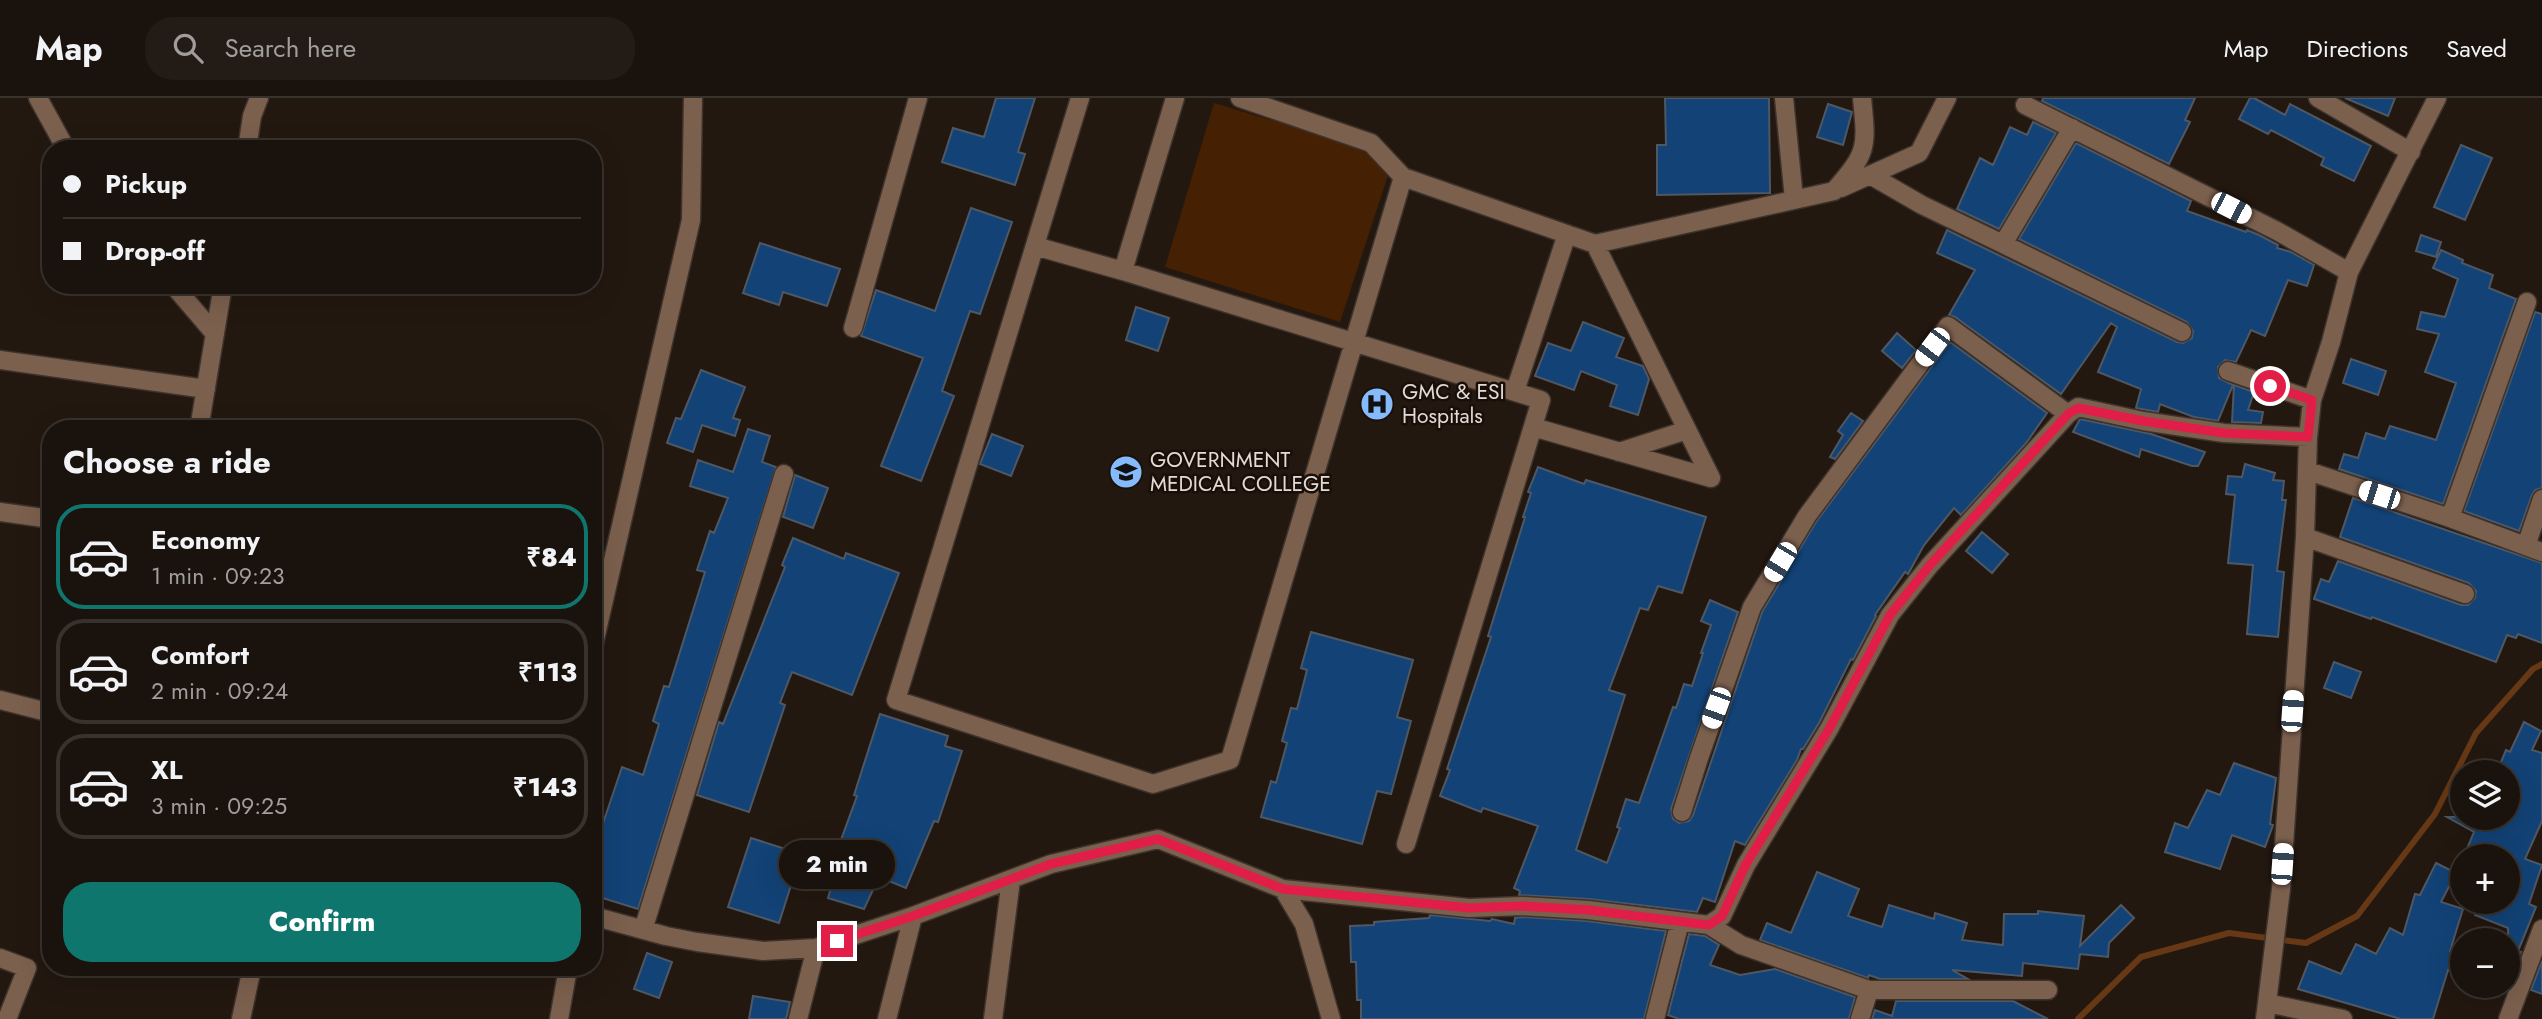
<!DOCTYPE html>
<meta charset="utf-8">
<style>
body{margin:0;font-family:Jost,sans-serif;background:#231b15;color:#f1f3f6;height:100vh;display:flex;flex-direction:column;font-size:26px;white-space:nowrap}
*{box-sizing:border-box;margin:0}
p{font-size:23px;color:#9f9e9d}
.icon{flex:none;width:38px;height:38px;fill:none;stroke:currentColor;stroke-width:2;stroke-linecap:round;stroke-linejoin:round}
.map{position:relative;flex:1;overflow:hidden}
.sheet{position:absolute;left:42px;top:322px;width:560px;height:556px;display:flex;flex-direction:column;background:#1a120c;border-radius:28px;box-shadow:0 7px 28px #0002,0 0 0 2px #38322d}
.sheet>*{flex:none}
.guide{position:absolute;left:42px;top:42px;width:560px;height:154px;border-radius:28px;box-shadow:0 7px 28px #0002,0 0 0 2px #38322d;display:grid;align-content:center;height:154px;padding:0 21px;background:#1a120c}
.tools{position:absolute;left:2450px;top:662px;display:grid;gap:14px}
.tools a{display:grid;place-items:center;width:70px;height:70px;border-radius:50%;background:#1a120c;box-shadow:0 7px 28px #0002,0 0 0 2px #38322d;font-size:35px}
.end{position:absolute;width:32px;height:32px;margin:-16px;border:9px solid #e11d48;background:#fff;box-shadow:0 0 0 4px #fff}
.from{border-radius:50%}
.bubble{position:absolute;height:49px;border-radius:24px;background:#1a120c;box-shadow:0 7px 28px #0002,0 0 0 2px #38322d;font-size:23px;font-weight:800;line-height:49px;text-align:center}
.car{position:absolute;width:21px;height:42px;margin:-21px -10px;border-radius:9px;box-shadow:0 0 5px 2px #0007;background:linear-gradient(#fff 24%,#345 0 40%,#fff 0 76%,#345 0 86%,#fff 0)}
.guide b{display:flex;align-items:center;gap:24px;height:66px;font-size:26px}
.guide b+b{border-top:2px solid #38322d}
.guide i{width:18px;height:18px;background:#f1f3f6}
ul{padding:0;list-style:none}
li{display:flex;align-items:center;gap:21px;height:105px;margin:0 14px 10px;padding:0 7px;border:4px solid #38322d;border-radius:28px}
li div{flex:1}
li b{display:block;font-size:26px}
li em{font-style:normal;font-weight:800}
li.active{border-color:#0f766e}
li>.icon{width:63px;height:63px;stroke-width:1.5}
h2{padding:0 21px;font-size:32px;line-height:84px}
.cta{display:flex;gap:14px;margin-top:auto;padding:14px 21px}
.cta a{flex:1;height:80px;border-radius:28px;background:#0f766e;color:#fff;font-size:28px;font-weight:800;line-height:80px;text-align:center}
header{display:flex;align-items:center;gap:42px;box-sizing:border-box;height:98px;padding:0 35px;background:#1a120c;border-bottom:2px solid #38322d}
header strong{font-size:33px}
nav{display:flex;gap:38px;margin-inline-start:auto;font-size:24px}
.search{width:490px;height:63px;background:#231b15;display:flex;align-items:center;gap:18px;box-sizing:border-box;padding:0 24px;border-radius:28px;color:#9f9e9d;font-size:26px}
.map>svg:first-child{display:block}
.green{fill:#462002}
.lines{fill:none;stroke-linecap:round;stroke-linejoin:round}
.stream{stroke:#663815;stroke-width:6}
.building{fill:#124276;stroke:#4e5864;stroke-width:2}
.minor-casing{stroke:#3e332c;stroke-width:21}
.minor{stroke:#7c604e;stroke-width:18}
.route{stroke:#e11d48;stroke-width:9}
.labels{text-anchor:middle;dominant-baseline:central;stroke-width:5;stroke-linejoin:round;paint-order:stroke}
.poi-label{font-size:21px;fill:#e3dad5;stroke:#1a0f08;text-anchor:start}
</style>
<header>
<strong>Map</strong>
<div class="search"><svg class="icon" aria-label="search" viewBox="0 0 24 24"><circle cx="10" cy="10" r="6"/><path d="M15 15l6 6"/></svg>Search here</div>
<nav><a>Map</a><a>Directions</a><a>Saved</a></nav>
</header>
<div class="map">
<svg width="2542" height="921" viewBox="0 0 2542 921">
<rect width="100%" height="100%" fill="#231810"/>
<path class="green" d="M 1214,5 L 1394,59 L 1340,224 L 1165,169 Z"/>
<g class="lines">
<path class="stream" d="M 2078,921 L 2141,859 L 2229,835 L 2306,845 L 2357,818 L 2435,716 L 2476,635 L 2533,571 L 2542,566"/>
</g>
<path class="building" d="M 996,0 L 1035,0 L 1018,54 L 1025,56 L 1015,87 L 942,64 L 953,30 L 984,39 Z
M 1665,0 L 1769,0 L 1770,95 L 1657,97 L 1657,47 L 1666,47 Z
M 2043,0 L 2195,0 L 2185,22 L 2190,24 L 2169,66 L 2042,3 Z
M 2250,0 L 2254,0 L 2285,17 L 2290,6 L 2371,48 L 2354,83 L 2321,67 L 2324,60 L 2271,32 L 2268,36 L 2239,21 Z
M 2345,0 L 2395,0 L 2388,18 Z
M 1828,6 L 1852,14 L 1843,47 L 1817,39 Z
M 2033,24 L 2056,35 L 1999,131 L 1957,111 L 1980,60 L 1993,67 L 2010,29 L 2027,37 Z
M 2076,45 L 2191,103 L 2187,113 L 2246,134 L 2247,132 L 2259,137 L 2278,147 L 2277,150 L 2291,154 L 2314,167 L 2307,188 L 2288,182 L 2265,238 L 2251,232 L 2236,264 L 2225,262 L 2218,269 L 2219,280 L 2233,287 L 2218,323 L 2194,319 L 2160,306 L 2158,314 L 2136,310 L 2141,291 L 2098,274 L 2117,229 L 2111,225 L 2061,296 L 1955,219 L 1949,217 L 1975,172 L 1937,155 L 1947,132 L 2177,244 L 2183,245 L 2192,240 L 2193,233 L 2187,224 L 2019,141 Z
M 2461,47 L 2492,60 L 2465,122 L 2434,109 Z
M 971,110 L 1012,124 L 980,216 L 970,213 L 942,293 L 954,298 L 921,383 L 881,368 L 923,260 L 861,238 L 876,192 L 935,213 Z
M 2421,137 L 2441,144 L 2436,159 L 2416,153 Z
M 760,145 L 840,171 L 827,208 L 783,194 L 779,207 L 743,195 Z
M 2441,152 L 2463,162 L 2462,165 L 2493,177 L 2489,190 L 2516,201 L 2443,406 L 2339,371 L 2344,356 L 2358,360 L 2366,335 L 2385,341 L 2390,328 L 2436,342 L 2456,285 L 2425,274 L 2439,236 L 2417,231 L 2421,214 L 2445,219 L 2458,181 L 2433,170 Z
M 1136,209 L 1169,220 L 1158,253 L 1126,242 Z
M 2535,214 L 2542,216 L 2542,390 L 2535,392 L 2532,397 L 2519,433 L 2464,413 Z
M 1583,224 L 1624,240 L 1616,259 L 1643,268 L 1649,281 L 1638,317 L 1610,308 L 1617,287 L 1581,273 L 1574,292 L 1535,278 L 1548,245 L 1571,253 Z
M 1897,235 L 1916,252 L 1902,270 L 1882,253 Z
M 1950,244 L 2047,315 L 2027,344 L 1961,417 L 1954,410 L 1924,447 L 1908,476 L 1905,474 L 1875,517 L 1876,518 L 1853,562 L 1851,561 L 1819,625 L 1803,651 L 1801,651 L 1797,662 L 1745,747 L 1735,743 L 1715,804 L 1703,800 L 1697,814 L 1589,801 L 1519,797 L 1520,793 L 1514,790 L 1538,728 L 1483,710 L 1481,714 L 1440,698 L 1450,672 L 1447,671 L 1491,539 L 1488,538 L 1525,419 L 1523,419 L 1531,395 L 1528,394 L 1538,369 L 1584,386 L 1586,382 L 1706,419 L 1682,495 L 1658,488 L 1648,512 L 1640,510 L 1609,592 L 1625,597 L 1576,752 L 1607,765 L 1620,730 L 1617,729 L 1626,701 L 1639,705 L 1673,609 L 1676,610 L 1684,586 L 1692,588 L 1703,555 L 1701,555 L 1711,527 L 1701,523 L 1710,502 L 1738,514 L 1671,711 L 1673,721 L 1679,725 L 1689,723 L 1693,717 L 1762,514 L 1816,424 Z
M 2351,261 L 2386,273 L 2378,297 L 2343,285 Z
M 701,272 L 745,289 L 733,320 L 740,322 L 735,338 L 702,327 L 693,354 L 667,345 L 676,320 L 681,321 Z
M 2234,287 L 2254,294 L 2248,312 L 2263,314 L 2261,325 L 2232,324 Z
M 1851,315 L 1863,323 L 1835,361 L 1830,359 L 1843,337 L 1838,333 Z
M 2080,321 L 2151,336 L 2205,354 L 2198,368 L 2192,368 L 2141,351 L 2139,359 L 2073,334 Z
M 748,331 L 770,338 L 762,364 L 776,369 L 638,811 L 593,797 L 593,755 L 622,669 L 643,677 L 659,626 L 653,623 L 664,588 L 669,589 L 705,474 L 697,472 L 710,433 L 714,435 L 728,400 L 690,388 L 698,362 L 733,374 Z
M 992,336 L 1023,348 L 1011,378 L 980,366 Z
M 2245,366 L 2275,375 L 2273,382 L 2284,383 L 2282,402 L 2286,402 L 2277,473 L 2284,474 L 2278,539 L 2247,536 L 2253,467 L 2228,465 L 2235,397 L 2226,396 L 2228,378 L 2242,379 Z
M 795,377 L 828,390 L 813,430 L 783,419 Z
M 2353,400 L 2542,465 L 2542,545 L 2518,536 L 2516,540 L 2507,537 L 2496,564 L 2372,519 L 2371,521 L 2314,501 L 2321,481 L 2329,484 L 2338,463 L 2461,507 L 2468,507 L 2475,500 L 2476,493 L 2469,485 L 2340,439 Z
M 1982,434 L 2008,456 L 1992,475 L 1966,453 Z
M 793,440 L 844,461 L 846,455 L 899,475 L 852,597 L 792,574 L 780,605 L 785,607 L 749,714 L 697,697 L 719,624 L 723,626 L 785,469 L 782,467 Z
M 1311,534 L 1413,562 L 1397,619 L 1411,623 L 1391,696 L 1377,693 L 1362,746 L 1261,719 L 1271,683 L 1276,685 L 1287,645 L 1282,643 L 1291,610 L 1297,611 L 1307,572 L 1301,570 Z
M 2334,564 L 2361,574 L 2351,600 L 2324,590 Z
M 880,616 L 948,638 L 945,648 L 962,653 L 938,724 L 934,723 L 906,790 L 879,779 L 864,811 L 828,800 L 833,783 L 827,780 L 857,698 L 854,697 Z
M 2524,624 L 2541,633 L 2532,652 L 2542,655 L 2542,723 L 2525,761 L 2542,767 L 2529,806 L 2536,809 L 2518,853 L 2521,854 L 2510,883 L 2508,882 L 2508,830 L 2475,817 L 2481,803 L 2508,803 L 2508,758 L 2464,758 L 2474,734 L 2447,719 L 2508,719 L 2508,674 L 2497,674 L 2506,652 L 2510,654 Z
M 2234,665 L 2276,680 L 2270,726 L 2273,727 L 2265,749 L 2232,737 L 2220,771 L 2165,754 L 2175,725 L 2188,730 L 2207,692 L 2220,697 Z
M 751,740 L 801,756 L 779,825 L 728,809 Z
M 2436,765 L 2456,775 L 2441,804 L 2463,811 L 2450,853 L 2462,857 L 2462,877 L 2448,872 L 2433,921 L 2401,921 L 2298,891 L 2309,863 L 2341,876 L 2356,846 L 2376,856 L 2390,830 L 2403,837 L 2415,796 L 2420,797 Z
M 1817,774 L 1859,791 L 1848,818 L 1882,829 L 1889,807 L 1934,821 L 1935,815 L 1967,825 L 1962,842 L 2003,847 L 2004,816 L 2038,816 L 2038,813 L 2084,818 L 2080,848 L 2121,807 L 2134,820 L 2109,845 L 2108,859 L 2080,856 L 2078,871 L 2023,865 L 2022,878 L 1952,872 L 1968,881 L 1880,881 L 1869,877 L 1868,880 L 1760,842 L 1767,825 L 1791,835 Z
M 1430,817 L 1490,823 L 1492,821 L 1514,826 L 1515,820 L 1522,819 L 1587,823 L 1666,833 L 1644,921 L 1361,921 L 1361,902 L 1357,902 L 1356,864 L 1351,864 L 1350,828 L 1374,827 L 1374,824 L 1429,820 Z
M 1689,836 L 1705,838 L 1719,847 L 1710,867 L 1740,877 L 1775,871 L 1855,899 L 1849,921 L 1679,921 L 1668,917 Z
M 647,855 L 672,864 L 659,900 L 634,891 Z
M 2542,863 L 2542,896 L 2531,892 Z
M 753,898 L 790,904 L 786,921 L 749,921 Z
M 1896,903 L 2013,903 L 2048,921 L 1872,921 L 1875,912 L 1892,918 Z"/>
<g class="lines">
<defs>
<path id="minor" d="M 38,0 L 66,51
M 1080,0 L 896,602 L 1153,686 L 1230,662 L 1403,79 L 1595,146 L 1834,93 C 1868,54 1867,50 1862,0
M 1175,0 L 1123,173 L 1541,302 L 1406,746
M 1240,0 L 1371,45 L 1403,79
M 1784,0 L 1794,101
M 2318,0 L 2411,54
M 2025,7 L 2277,133 L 2349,174
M 2072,30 L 2003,146 L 2182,234
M 247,51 L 252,18 L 259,0
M 1870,77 L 1922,107 L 2003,146
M 1841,90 L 1919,55 L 1947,0
M 1595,146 L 1711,380
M 1035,148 L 1123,173
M 173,187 L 215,236
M 853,230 L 918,0
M 0,262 L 206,291
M 2228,273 L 2312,302
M 1515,293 L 1567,136
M 1533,329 L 1711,380
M 199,331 L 223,187
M 1619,354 L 1687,332
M 2308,373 L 2450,420 L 2542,454
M 0,414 L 51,421
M 2450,420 L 2527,204
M 2305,439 L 2465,496
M 2526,448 L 2542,401
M 593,550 L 691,122 L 693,0
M 0,602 L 51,615
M 1682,714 L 1699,660 L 1752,509 L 1807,418 L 1948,228 L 2068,316
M 1283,791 L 1469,810 L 1522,808 L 1588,812 L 1709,827 L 1722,818 L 1746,767 L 1829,631 L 1890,517 L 1930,467 L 2068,316 L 2078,309 L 2143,323 L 2224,335 L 2308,339
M 593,818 L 666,838 L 697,844 L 763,853 L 816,850 L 913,818 L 1051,766 L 1158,741 L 1283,791 L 1304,826 L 1331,921
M 1709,827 L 1741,847 L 1869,892
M 643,832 L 784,376
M 0,860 L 27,870 L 7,921
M 2267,905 L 2343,921
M 241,921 L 252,870
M 559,921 L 568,870
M 798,921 L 816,850
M 887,921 L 913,818
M 993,921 L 1011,782
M 1655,921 L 1680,824
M 1860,921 L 1869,892 L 2048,892
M 2265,921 L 2281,791 L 2305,439 L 2308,339 L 2312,302 L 2331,244 L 2349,174 L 2437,0
M 2508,921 L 2542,831"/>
</defs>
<use href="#minor" class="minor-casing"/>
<use href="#minor" class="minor"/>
</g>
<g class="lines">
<path class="route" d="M 837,843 L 913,818 L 1051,766 L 1158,741 L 1283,791 L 1469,810 L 1522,808 L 1588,812 L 1709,827 L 1722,818 L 1746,766 L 1829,631 L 1890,517 L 1930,467 L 2068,316 L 2078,310 L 2143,323 L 2224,335 L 2308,339 L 2312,302 L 2270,288"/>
</g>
<defs>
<symbol id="hospital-disc" viewBox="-11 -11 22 22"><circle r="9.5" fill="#86bbfb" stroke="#1a0f08"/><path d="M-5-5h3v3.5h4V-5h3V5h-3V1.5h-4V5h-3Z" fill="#111"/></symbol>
<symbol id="university-disc" viewBox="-11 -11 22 22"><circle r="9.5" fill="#86bbfb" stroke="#1a0f08"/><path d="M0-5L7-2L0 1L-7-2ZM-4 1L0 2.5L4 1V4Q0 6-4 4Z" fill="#111"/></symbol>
</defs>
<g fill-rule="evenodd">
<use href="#hospital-disc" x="1358" y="287" width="38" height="38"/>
<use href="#university-disc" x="1107" y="355" width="38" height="38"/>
</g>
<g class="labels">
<g class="poi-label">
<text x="1402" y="294">GMC &amp; ESI<tspan x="1402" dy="24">Hospitals</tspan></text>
<text x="1150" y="362">GOVERNMENT<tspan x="1150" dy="24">MEDICAL COLLEGE</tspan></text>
</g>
</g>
</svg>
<div class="tools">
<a><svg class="icon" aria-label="layers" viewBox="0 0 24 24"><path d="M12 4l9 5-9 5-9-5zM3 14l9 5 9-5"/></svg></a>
<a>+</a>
<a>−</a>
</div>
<i class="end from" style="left:2270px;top:288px"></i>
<i class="end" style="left:837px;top:843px"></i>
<div class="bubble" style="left:779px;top:742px;width:116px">2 min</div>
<i class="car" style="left:2231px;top:110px;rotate:117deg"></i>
<i class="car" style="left:1932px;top:249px;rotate:217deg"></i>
<i class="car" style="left:2379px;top:397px;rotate:288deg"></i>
<i class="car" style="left:1780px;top:464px;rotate:211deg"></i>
<i class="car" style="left:1716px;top:610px;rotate:200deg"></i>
<i class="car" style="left:2292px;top:613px;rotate:4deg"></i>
<i class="car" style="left:2282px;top:766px;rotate:4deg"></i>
<div class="guide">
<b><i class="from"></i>Pickup</b>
<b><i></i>Drop-off</b>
</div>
<section class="sheet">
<h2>Choose a ride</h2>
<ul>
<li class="active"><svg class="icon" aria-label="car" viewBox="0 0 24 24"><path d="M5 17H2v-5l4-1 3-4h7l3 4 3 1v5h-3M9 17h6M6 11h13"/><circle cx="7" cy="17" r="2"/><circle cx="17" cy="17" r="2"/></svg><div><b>Economy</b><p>1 min · 09:23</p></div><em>₹84</em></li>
<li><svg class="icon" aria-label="car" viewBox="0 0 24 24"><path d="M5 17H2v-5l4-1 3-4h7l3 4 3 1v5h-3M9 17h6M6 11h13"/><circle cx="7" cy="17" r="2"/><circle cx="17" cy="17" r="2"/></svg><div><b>Comfort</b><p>2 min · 09:24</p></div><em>₹113</em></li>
<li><svg class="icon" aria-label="car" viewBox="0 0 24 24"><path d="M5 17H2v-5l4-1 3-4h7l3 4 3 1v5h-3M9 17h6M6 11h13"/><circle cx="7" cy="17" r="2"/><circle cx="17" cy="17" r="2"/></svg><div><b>XL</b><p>3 min · 09:25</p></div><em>₹143</em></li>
</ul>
<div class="cta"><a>Confirm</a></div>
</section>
</div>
